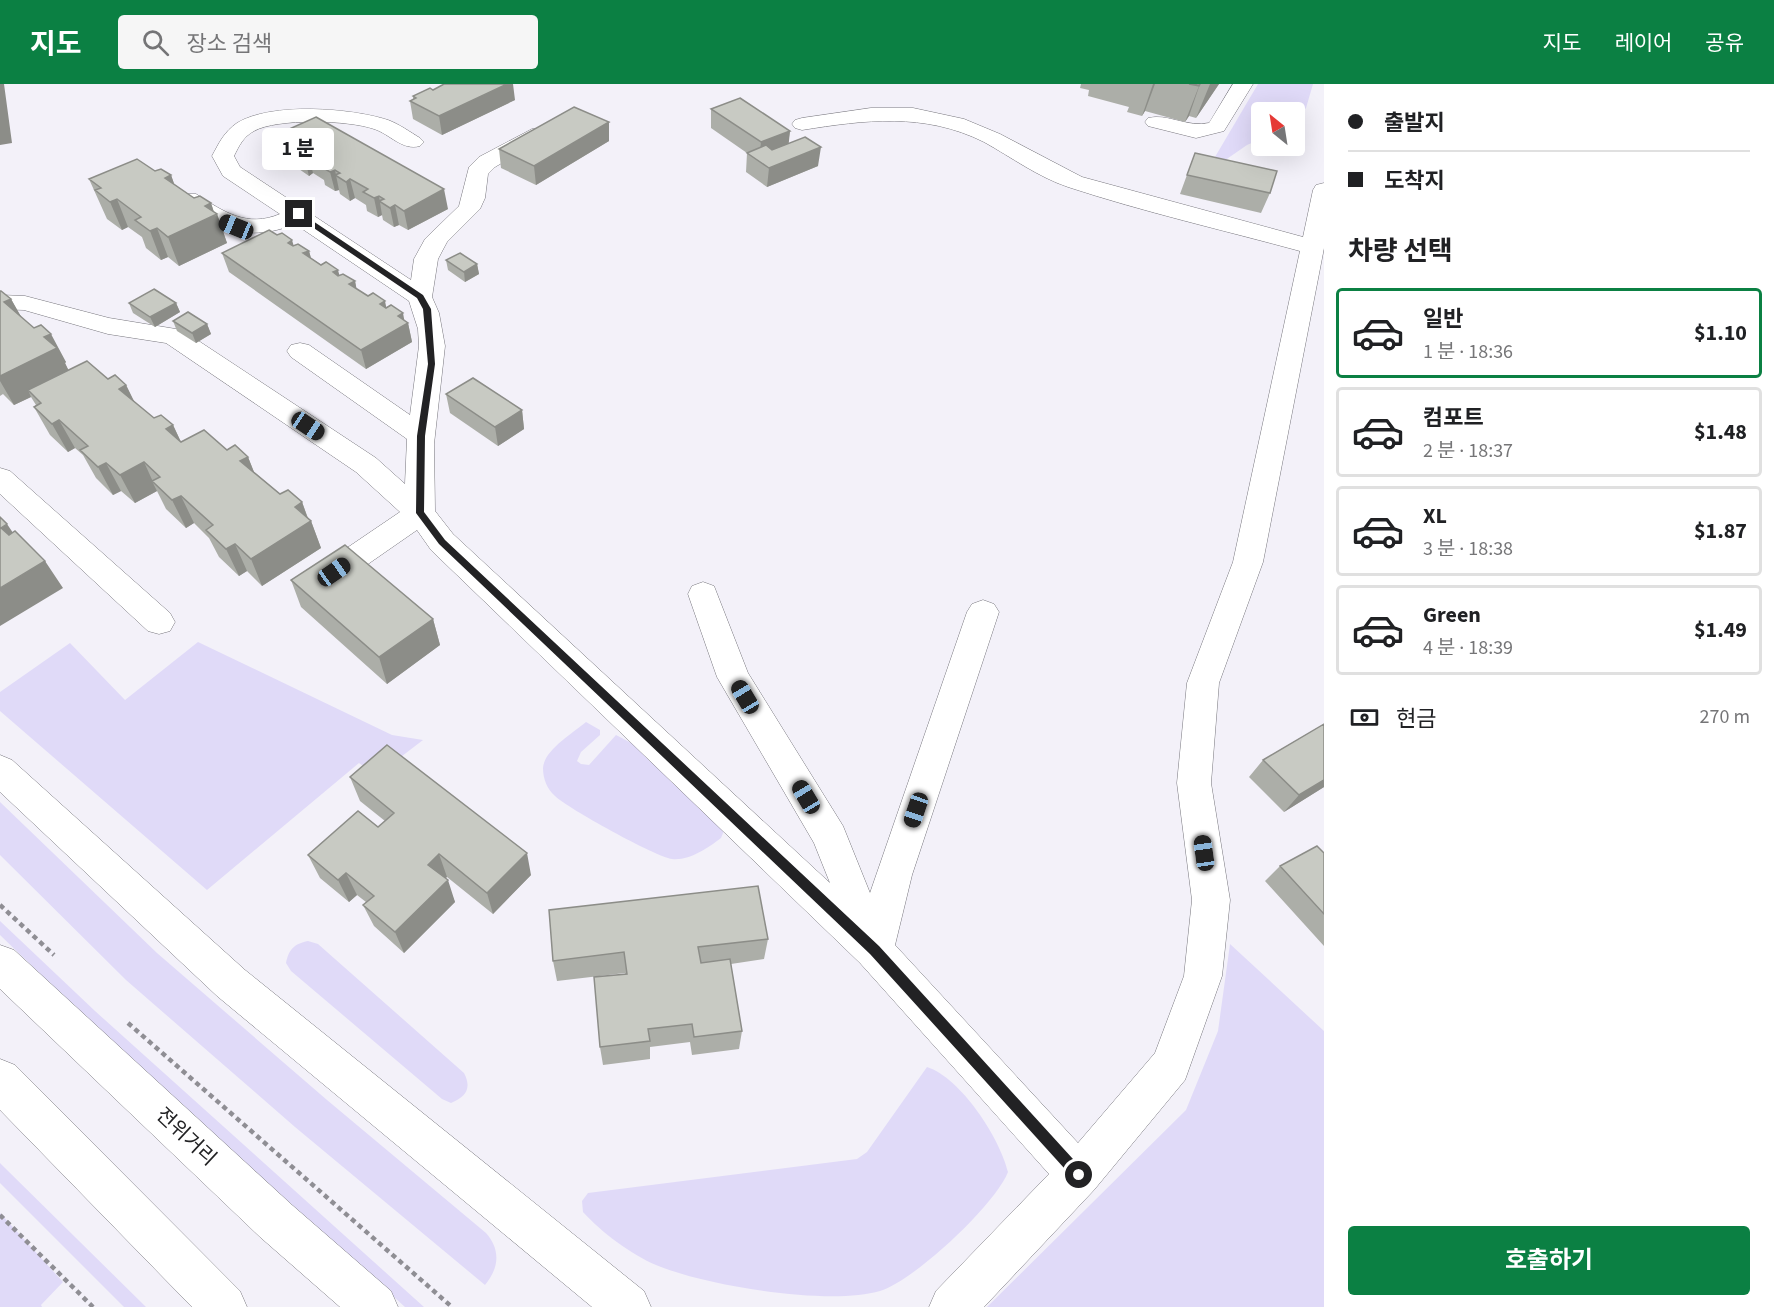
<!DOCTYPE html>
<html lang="ko">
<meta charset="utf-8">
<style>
body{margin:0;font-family:"Source Sans 3","Noto Sans KR",sans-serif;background:#f6f6f6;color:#202124;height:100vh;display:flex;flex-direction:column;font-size:22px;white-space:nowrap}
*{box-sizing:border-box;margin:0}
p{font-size:20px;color:#757577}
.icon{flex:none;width:33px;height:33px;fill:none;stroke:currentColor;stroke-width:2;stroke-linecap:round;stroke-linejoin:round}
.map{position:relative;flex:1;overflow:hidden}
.side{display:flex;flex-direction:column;background:#fff;width:450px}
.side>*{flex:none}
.hud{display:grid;align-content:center;height:132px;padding:0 24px;background:#fff}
.needle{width:39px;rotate:330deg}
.tools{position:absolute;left:1251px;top:18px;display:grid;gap:12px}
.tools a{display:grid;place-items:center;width:54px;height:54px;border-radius:6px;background:#fff;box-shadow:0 6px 24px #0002;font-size:30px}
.end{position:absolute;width:27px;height:27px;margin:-14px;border:8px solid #222224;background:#fff;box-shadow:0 0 0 3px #fff}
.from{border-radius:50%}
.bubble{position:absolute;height:42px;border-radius:6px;background:#fff;box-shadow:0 6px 24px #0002;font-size:20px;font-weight:700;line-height:42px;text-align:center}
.car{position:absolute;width:18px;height:36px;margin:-18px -9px;border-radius:8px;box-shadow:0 0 4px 2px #0007;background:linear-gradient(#222 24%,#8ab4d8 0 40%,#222 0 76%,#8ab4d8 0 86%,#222 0)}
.hud b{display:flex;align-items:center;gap:21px;height:57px;font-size:22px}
.hud b+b{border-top:2px solid #e0e0e0}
.hud i{width:15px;height:15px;background:#202124}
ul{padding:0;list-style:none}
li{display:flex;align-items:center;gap:18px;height:90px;margin:0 12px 9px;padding:0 12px;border:3px solid #e0e0e0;border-radius:6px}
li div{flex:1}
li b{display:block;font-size:22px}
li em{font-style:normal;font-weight:700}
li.selected{border-color:#0b8043}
li>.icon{width:54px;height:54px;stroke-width:1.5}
h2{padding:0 24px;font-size:27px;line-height:72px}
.pay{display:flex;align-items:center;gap:15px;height:66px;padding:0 24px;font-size:22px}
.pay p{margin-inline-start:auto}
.button{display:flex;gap:12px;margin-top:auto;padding:12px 24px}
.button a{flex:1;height:69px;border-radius:6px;background:#0b8043;color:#fff;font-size:24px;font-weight:700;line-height:69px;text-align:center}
header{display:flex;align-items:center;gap:36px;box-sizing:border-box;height:84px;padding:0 30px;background:#0b8043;color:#fff}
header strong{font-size:28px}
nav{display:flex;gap:33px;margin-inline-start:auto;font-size:21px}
.search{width:420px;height:54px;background:#f6f6f6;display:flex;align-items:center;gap:15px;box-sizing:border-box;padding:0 21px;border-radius:6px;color:#757577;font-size:22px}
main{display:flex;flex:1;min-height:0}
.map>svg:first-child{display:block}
.green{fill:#e0daf8}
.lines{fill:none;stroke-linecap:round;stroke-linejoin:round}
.minor-casing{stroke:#77767d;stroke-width:1}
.major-casing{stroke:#77767d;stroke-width:1}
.path{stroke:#8f8e94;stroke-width:4.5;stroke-dasharray:5 4;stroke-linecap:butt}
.minor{fill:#fff;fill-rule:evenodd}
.major{fill:#fff;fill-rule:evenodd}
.wall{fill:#acaea8}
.shaded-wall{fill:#8c8d88}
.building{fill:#c8cac3;stroke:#8c8d88;stroke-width:1.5}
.route{fill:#222224}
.labels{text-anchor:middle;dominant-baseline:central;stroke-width:6;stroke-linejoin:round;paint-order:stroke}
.near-street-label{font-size:20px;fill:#222224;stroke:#fff}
</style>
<header>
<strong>지도</strong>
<div class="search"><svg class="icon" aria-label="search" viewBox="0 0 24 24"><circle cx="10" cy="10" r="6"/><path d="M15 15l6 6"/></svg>장소 검색</div>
<nav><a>지도</a><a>레이어</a><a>공유</a></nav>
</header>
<main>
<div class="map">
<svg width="1324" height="1223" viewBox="0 0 1324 1223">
<rect width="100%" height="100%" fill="#f3f1f9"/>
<path class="green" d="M 1258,0 L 1313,0 L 1306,24 L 1295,35 L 1294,28 L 1262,28 L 1261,55 L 1247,61 L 1221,79 L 1215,73 Z
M 198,558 L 392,651 L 423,656 L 376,692 L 359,679 L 207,806 L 0,627 L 0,608 L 70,559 L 125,616 Z
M 586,638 L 600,646 L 600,651 L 581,668 L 577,677 L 581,680 L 589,681 L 616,651 L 637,662 L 725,744 L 721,754 C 708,764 689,777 672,775 C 656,773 567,724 555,712 C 547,705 543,695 543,684 C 544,666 573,649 586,638 Z
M 0,718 L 157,869 L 327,1016 L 486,1149 C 501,1166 499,1184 485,1201 L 295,1043 L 126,896 L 0,771 Z
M 0,837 L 95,927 L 424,1223 L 405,1223 L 87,935 L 0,851 Z
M 308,857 L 318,860 L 464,989 C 472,1004 466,1013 451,1019 L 442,1015 L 291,887 L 286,879 C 289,865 294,860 308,857 Z
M 1230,860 L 1324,947 L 1324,1223 L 987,1223 L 1186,1026 L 1218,947 Z
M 927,983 C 961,994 1000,1054 1008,1088 C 995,1121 915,1196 880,1207 C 829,1222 706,1202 656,1181 C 632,1171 601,1148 583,1128 L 582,1117 L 588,1109 L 857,1075 L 867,1068 Z
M 0,1079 L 5,1084 L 146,1223 L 124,1223 L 0,1099 Z
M 0,1129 L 63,1198 L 41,1221 L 42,1223 L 0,1223 Z"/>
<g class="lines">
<defs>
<path id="minor" d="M 1233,0 L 1253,0 L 1224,47 L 1196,54 L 1148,42 L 1145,38 L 1148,34 C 1168,29 1187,44 1209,39 Z
M 871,24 L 913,24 L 964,35 L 1000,50 L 1082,93 L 1303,153 L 1313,106 L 1316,101 L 1324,99 L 1324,164 L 1263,478 L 1219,599 L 1211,699 L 1230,816 L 1222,892 L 1185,996 L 1094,1106 L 984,1223 L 929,1223 L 936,1207 L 1049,1090 L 860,879 L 431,466 L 417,446 L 332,505 L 321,508 L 310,505 L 306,497 L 310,489 L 400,428 L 356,388 L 166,259 L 108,250 L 24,226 L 0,225 L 0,211 L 25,212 L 109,234 L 182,246 L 376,374 L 405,400 L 407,355 L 291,273 L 287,267 L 291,261 L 300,259 L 309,261 L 410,331 L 419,262 L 418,245 L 409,217 L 295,140 C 261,154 231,151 199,132 C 191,127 182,123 177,115 L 180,110 L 196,110 C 224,128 247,144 280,130 L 223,92 L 212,72 C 219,59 224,48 237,39 C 271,18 351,24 388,36 C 399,40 410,48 420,54 L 424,58 L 420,62 C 402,67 390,50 374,45 C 349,36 277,34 254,47 C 243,53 239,62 234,72 L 240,83 L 411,196 L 414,175 L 425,155 L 459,122 L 469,83 L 479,73 L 532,45 L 546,45 L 549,49 L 546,53 L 495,83 L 488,90 L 485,114 L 480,125 L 447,158 L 438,175 L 432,213 L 439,229 L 445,262 L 434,360 L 435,427 L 453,450 L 830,799 L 814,759 L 717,593 L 688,510 L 692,502 L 703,498 L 714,502 L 748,589 L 843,742 L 870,809 L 967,528 L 972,520 L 983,516 L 994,520 L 999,528 L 912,791 L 895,861 L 1078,1059 L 1155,969 L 1184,892 L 1192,816 L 1177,699 L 1187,599 L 1233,478 L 1300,167 C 1223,146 1144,128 1068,103 C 1038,93 1011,73 984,58 C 924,28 865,36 802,46 L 795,44 L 792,40 L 795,36 L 802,34 Z
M 0,384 L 10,387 L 170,529 L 175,538 L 170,547 L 159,550 L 148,547 L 0,410 Z
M 0,671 L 12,676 L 245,886 L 644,1207 L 651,1223 L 592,1223 L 217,912 L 0,708 Z"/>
<path id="major" d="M 0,861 L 14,866 L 292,1121 L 391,1207 L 398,1223 L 340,1223 L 260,1153 L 0,905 Z
M 0,975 L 15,981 L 240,1207 L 247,1223 L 192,1223 L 0,1026 Z"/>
</defs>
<use href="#minor" class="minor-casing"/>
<use href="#major" class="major-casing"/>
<path class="path" d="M 0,821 L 54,871
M 128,939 L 452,1223
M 0,1131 L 93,1223"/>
<use href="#minor" class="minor"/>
<use href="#major" class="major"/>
</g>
<path class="wall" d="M 1081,0 L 1219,0 L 1196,34 L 1189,32 L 1185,38 L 1145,27 L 1142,32 L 1127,28 L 1129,23 L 1088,12 L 1089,6 L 1080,4 Z
M 433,6 L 515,16 L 442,51 L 413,35 L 410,17 L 413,15 L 413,12 Z
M 711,25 L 790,47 L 788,59 L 818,82 L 767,103 L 746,88 L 747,69 L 711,44 Z
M 609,38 L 609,57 L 536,101 L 501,84 L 499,65 Z
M 276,51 L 448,125 L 408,146 L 399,141 L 394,143 L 383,136 L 382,131 L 378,133 L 367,127 L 366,121 L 355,114 L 350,117 L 340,110 L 339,106 L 335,107 L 325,101 L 324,96 L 313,89 L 309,92 L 299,85 L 297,81 L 294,83 L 284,77 L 283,71 L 281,70 Z
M 1195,69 L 1270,109 L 1261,129 L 1180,110 Z
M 155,87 L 171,91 L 174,100 L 194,114 L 211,119 L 214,128 L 217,130 L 227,159 L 179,182 L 168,173 L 161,176 L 146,164 L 142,153 L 128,143 L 122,146 L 107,135 L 89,95 Z
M 277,151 L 294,162 L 309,167 L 311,174 L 339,192 L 355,197 L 356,204 L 408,239 L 412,258 L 366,285 L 229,188 L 222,169 Z
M 446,176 L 477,180 L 479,190 L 465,198 L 448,186 Z
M 0,207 L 11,215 L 21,233 L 66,278 L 65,279 L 68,286 L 108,295 L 126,301 L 134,318 L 154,334 L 173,341 L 181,358 L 227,366 L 248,373 L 254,388 L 280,410 L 302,418 L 308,434 L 311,437 L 321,464 L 262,502 L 247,487 L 239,492 L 219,473 L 209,454 L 194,439 L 186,444 L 166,425 L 157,407 L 135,419 L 121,407 L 113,411 L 96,394 L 83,371 L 75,364 L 68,368 L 50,351 L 34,323 L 36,321 L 31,313 L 14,321 L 3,310 L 0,312 Z
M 129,219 L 176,219 L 180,228 L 155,243 L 133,229 Z
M 173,237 L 207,240 L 211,250 L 196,259 L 177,247 Z
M 446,310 L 522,326 L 524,345 L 498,362 L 450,329 Z
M 291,496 L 433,535 L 440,561 L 387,600 L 301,523 Z
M 1324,640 L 1324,703 L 1284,728 L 1249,693 L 1263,676 Z
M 350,693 L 531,791 L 493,830 L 447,793 L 445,794 L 455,818 L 404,869 L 374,842 L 363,821 L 366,818 L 357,811 L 349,818 L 320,794 L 308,771 L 378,743 L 385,737 L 360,717 Z
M 1324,769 L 1324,862 L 1265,797 L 1280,782 Z
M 549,826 L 768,855 L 764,875 L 731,880 L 742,947 L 739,965 L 692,971 L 690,958 L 650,963 L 650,975 L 603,981 L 600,963 L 625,889 L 557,897 L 553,877 Z"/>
<path class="shaded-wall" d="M 0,0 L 4,0 L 12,59 L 0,61 Z
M 507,0 L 513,0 L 515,16 L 442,51 L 439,32 Z
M 1153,0 L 1155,0 L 1145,27 L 1142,32 Z
M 1200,0 L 1189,32 L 1185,38 L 1199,2 Z
M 1210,0 L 1219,0 L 1196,34 Z
M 609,38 L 609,57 L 536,101 L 534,82 Z
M 790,47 L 788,66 L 759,77 L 761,58 Z
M 293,61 L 295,67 L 294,66 L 297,81 L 294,83 L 289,64 Z
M 821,63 L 818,82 L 767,103 L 769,84 Z
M 308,70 L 313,89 L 309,92 L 304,72 Z
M 335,86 L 339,106 L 335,107 L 330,88 Z
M 171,91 L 181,119 L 165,94 Z
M 350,95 L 355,114 L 350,117 L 346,98 Z
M 444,105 L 448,125 L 408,146 L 404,127 Z
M 379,112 L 382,131 L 378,133 L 374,114 Z
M 117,115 L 128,143 L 122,146 L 110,118 Z
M 211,119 L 215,132 L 217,130 L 227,159 L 179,182 L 168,153 L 205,122 Z
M 395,121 L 399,141 L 394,143 L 390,124 Z
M 157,144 L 168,173 L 161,176 L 150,147 Z
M 292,156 L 298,176 L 288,159 Z
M 309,167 L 314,186 L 303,169 Z
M 477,180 L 479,190 L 465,198 L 464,188 Z
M 338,186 L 343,205 L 333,188 Z
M 355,197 L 359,217 L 349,200 Z
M 11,215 L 27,243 L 4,218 Z
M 385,217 L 389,237 L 380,220 Z
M 176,219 L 180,228 L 155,243 L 150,233 Z
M 403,229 L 405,240 L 408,239 L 412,258 L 366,285 L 361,266 L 398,232 Z
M 207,240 L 211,250 L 196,259 L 192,249 Z
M 51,250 L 66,278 L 65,279 L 72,293 L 28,306 L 31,313 L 14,321 L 0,297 L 0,292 L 44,253 Z
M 126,301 L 140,329 L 119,305 Z
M 522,326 L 524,345 L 498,362 L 495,343 Z
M 59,336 L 75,364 L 68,368 L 52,340 Z
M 173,341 L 186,369 L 166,345 Z
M 248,373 L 259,401 L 240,377 Z
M 144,378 L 154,400 L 152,397 L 157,407 L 135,419 L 120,391 Z
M 106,379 L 121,407 L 113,411 L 98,383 Z
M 181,412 L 194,439 L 186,444 L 172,416 Z
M 302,418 L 309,438 L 311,437 L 321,464 L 262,502 L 251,475 L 295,423 Z
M 7,440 L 26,468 L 1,444 Z
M 235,460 L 247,487 L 239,492 L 226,465 Z
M 45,477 L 63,504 L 0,542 L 0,504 Z
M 433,535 L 440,561 L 387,600 L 379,573 Z
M 1324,696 L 1324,703 L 1284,728 L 1299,711 Z
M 527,769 L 531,791 L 493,830 L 487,809 Z
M 439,770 L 447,793 L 436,803 L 428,781 Z
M 346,789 L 357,811 L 349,818 L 338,796 Z
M 448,796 L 455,818 L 404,869 L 395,848 Z"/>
<path class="building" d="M 444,0 L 507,0 L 439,32 L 410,17 L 416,14 L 413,12 L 430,4 L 433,6 Z
M 1189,0 L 1200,0 L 1199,2 Z
M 740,14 L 790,47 L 761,58 L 711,25 Z
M 574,23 L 609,38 L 534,82 L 499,65 Z
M 316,33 L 444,105 L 404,127 L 395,121 L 390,124 L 379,117 L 384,115 L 379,112 L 374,114 L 363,108 L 368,105 L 350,95 L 346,98 L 335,91 L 340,89 L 335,86 L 330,88 L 320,82 L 324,80 L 308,70 L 304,72 L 294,66 L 298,64 L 293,61 L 289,64 L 279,58 L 283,56 L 276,51 Z
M 805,53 L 821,63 L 769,84 L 747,69 L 766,61 L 772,66 Z
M 1195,69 L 1277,87 L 1270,109 L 1187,91 Z
M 137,75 L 155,87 L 161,85 L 171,91 L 165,94 L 194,114 L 200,112 L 211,119 L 205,122 L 217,130 L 168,153 L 157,144 L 150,147 L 135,136 L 141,133 L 117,115 L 110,118 L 95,106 L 101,104 L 89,95 Z
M 269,146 L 277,151 L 282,149 L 292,156 L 288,159 L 293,162 L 298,160 L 309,167 L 303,169 L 321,181 L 326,178 L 338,186 L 333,188 L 338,192 L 343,190 L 355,197 L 349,200 L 368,212 L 373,209 L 385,217 L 380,220 L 386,224 L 391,221 L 403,229 L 398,232 L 408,239 L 361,266 L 222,169 Z
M 460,169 L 477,180 L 464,188 L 446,176 Z
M 154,205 L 176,219 L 150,233 L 129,219 Z
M 0,207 L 1,207 L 11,215 L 4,218 L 34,244 L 41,241 L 51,250 L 44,253 L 57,264 L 0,292 Z
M 188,228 L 207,240 L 192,249 L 173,237 Z
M 87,277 L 108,295 L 115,291 L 126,301 L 119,305 L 154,334 L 161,331 L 173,341 L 166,345 L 181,358 L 204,346 L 227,366 L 235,361 L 248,373 L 240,377 L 280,410 L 288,406 L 302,418 L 295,423 L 311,437 L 251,475 L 235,460 L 226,465 L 206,446 L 213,441 L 181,412 L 172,416 L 152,397 L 160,393 L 144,378 L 120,391 L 106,379 L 98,383 L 80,366 L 88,362 L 59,336 L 52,340 L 34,323 L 41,319 L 28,306 Z
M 473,294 L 522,326 L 495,343 L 446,310 Z
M 0,433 L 7,440 L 1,444 L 9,451 L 15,447 L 45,477 L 0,504 Z
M 345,461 L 433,535 L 379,573 L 291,496 Z
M 1324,640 L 1324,696 L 1299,711 L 1263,676 Z
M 387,661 L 527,769 L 487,809 L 439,770 L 428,781 L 448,796 L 395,848 L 363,821 L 374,812 L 346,789 L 338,796 L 308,771 L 358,727 L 378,743 L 394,729 L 350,693 Z
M 1317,762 L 1324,769 L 1324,830 L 1280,782 Z
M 758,802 L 768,855 L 698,863 L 701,879 L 730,875 L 742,947 L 694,953 L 692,940 L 648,945 L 650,957 L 600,963 L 594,893 L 627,890 L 624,868 L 553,877 L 549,826 Z"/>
<path class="route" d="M 296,129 L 301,129 L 423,211 L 431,225 L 435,280 L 425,352 L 424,428 L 445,456 L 879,862 L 1083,1086 L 1083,1095 L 1074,1095 L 870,870 L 439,460 L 416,429 L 417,352 L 428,280 L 423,225 L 417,214 L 296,132 Z"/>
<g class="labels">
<g class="near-street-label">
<text transform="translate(186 1053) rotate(43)">전위거리</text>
</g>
</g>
</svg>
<div class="tools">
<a><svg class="needle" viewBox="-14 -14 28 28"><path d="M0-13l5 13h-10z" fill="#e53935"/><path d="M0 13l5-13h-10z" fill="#757577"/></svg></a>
</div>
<i class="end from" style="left:1079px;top:1091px"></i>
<i class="end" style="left:299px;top:130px"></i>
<div class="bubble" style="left:262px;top:44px;width:72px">1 분</div>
<i class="car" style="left:236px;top:143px;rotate:292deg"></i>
<i class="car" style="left:308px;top:342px;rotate:124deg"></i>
<i class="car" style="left:334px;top:488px;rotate:55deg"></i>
<i class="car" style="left:745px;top:613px;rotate:329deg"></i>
<i class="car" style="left:806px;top:713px;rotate:329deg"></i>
<i class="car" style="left:916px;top:726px;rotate:199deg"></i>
<i class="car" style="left:1204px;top:769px;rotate:352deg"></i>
</div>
<section class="side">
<div class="hud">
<b><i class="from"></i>출발지</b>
<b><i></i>도착지</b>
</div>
<h2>차량 선택</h2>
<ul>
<li class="selected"><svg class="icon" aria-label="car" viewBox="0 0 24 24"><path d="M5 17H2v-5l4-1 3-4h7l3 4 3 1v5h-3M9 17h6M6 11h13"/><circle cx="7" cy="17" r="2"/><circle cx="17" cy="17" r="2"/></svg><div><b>일반</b><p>1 분 · 18:36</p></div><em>$1.10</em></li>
<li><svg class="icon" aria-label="car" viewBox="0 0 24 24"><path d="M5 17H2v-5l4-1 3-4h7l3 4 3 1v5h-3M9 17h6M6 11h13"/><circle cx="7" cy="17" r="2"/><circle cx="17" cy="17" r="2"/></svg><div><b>컴포트</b><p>2 분 · 18:37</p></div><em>$1.48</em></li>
<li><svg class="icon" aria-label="car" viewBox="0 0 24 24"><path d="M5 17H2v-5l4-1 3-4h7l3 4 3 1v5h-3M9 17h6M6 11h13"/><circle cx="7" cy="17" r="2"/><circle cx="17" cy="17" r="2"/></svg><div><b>XL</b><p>3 분 · 18:38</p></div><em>$1.87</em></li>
<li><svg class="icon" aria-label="car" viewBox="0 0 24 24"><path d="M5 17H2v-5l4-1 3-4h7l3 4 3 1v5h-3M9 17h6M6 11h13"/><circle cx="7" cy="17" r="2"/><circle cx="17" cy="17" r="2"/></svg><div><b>Green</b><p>4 분 · 18:39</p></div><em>$1.49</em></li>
</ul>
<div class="pay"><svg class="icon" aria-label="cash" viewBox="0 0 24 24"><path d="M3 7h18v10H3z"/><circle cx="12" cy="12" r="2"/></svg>현금<p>270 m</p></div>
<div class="button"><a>호출하기</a></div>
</section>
</main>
